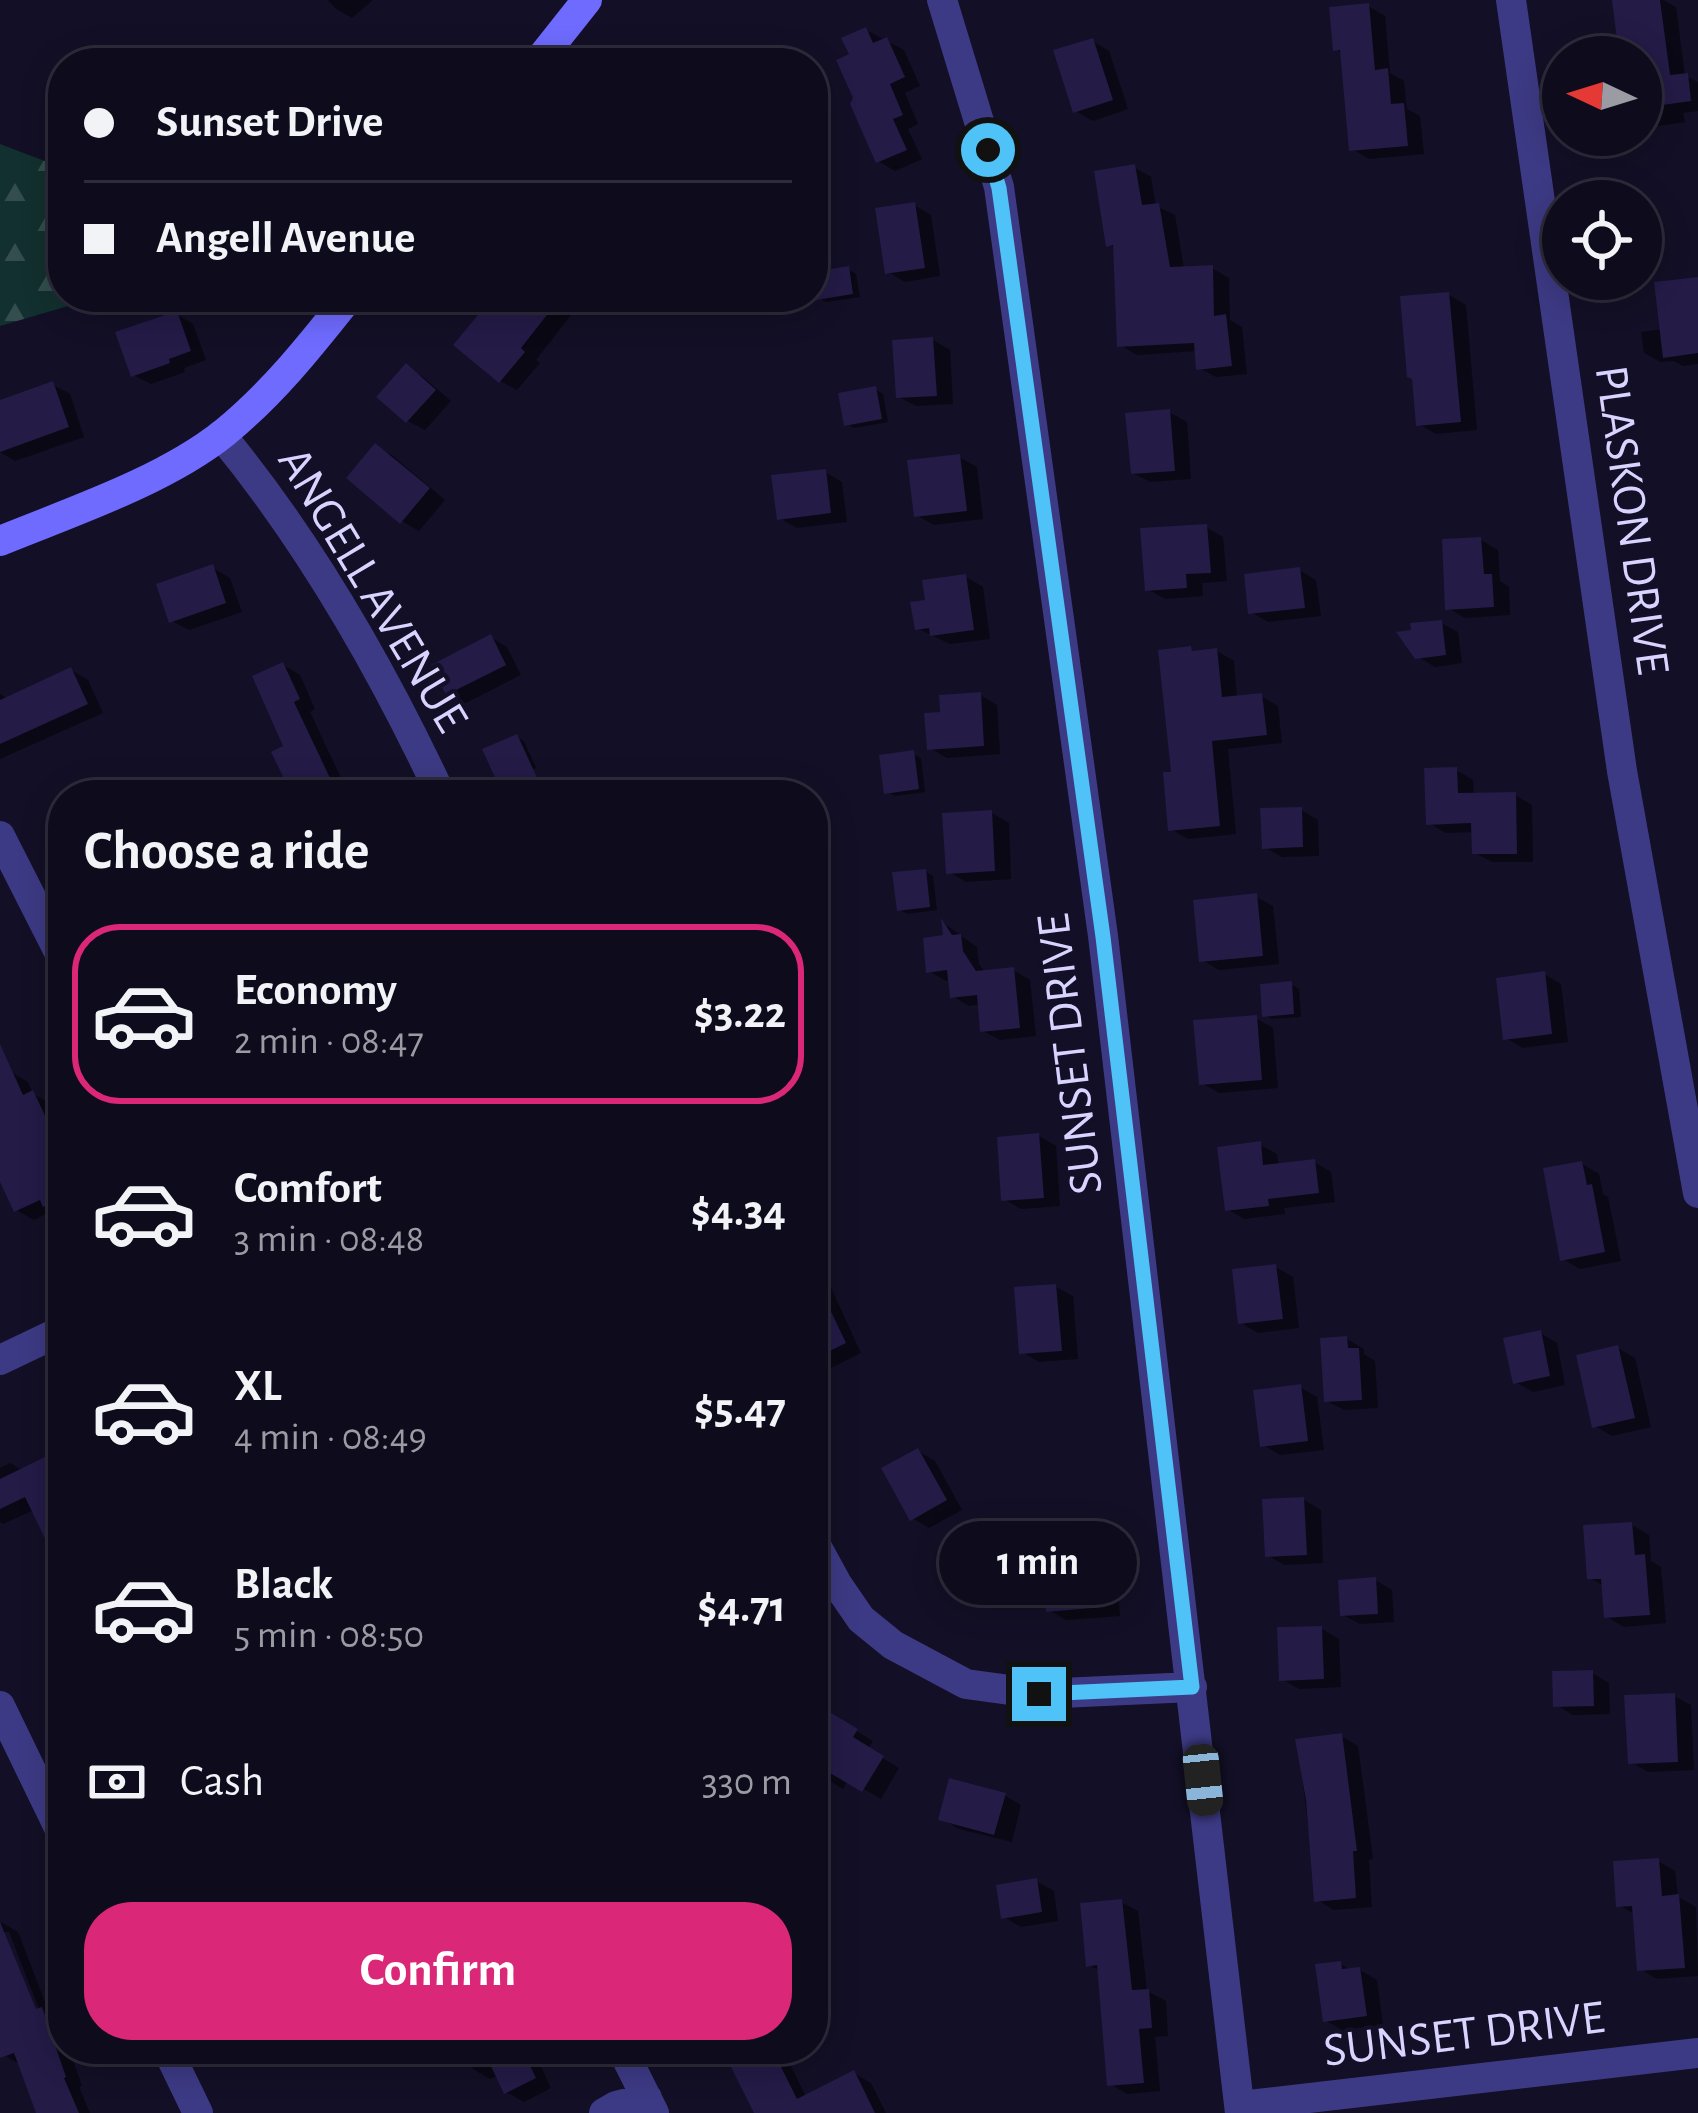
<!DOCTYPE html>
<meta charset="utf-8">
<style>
body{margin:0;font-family:"Alegreya Sans",sans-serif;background:#171425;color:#f1f3f6;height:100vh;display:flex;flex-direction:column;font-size:45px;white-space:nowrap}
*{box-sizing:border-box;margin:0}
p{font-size:39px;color:#9b9ba3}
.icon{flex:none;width:66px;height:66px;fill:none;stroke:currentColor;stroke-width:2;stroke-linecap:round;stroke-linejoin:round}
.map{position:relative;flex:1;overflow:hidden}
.sheet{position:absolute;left:48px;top:780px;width:780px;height:1284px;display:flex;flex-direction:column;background:#0e0b1c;border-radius:48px;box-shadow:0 6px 30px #0003,0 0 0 3px #2e2b3b}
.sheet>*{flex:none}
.top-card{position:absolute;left:48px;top:48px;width:780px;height:264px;border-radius:48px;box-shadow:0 6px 30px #0003,0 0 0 3px #2e2b3b;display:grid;align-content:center;height:264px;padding:0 36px;background:#0e0b1c}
.needle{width:78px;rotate:274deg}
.fabs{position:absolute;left:1542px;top:36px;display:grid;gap:24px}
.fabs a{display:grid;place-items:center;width:120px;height:120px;border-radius:50%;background:#0e0b1c;box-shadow:0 6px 30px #0003,0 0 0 3px #2e2b3b;font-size:60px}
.end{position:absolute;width:54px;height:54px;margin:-27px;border:15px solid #4fc3f7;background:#111;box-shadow:0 0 0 6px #111}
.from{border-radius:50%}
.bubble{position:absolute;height:84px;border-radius:42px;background:#0e0b1c;box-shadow:0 6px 30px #0003,0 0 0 3px #2e2b3b;font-size:39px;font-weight:600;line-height:84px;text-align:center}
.car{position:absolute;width:36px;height:72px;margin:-36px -18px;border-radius:15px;box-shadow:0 0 9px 3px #0007;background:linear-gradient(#222 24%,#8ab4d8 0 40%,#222 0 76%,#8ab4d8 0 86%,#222 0)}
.top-card b{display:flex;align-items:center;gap:42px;height:114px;font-size:45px}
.top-card b+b{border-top:3px solid #2e2b3b}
.top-card i{width:30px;height:30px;background:#f1f3f6}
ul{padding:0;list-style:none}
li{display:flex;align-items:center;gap:36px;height:180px;margin:0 24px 18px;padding:0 12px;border:6px solid transparent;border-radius:48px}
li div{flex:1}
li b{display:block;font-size:45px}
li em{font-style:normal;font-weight:600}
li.selected{border-color:#db2777}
li>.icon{width:108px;height:108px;stroke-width:1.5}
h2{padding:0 36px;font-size:54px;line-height:144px}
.pay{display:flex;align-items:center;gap:30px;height:132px;padding:0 36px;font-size:45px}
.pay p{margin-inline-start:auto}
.primary-button{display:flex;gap:24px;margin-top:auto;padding:24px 36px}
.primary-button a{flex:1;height:138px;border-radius:48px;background:#db2777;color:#fff;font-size:48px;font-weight:600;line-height:138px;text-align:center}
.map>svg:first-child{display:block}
.forest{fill:url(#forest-firs)}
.shadow{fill:#0007;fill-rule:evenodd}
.building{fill:#241b47}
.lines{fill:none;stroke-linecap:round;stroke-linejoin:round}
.street{stroke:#3d3a85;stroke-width:30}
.secondary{stroke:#6f6bff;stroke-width:30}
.route{stroke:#4fc3f7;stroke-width:15}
.labels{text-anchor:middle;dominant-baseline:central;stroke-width:9;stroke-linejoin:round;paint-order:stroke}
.street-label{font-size:48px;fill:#d9d4ff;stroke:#130f26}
</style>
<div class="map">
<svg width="1698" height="2113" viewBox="0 0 1698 2113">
<defs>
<pattern id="forest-firs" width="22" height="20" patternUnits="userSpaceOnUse" patternTransform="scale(3)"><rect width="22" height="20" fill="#12302f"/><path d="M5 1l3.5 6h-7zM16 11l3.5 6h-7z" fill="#344d4e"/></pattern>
</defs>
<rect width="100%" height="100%" fill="#130f26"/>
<path class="forest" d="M 0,144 L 63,168 L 63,297 L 99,297 L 0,326 Z"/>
<path class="shadow" d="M 328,0 L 373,0 L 352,18 L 336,9 Z
M 1641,0 L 1663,0 L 1676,7 L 1685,76 L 1698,82 L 1698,111 L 1683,113 L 1685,122 L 1658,126 L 1641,116 L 1641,57 L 1634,57 L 1633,46 L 1620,38 Z
M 1368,6 L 1385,16 L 1390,73 L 1404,81 L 1407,109 L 1420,116 L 1424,154 L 1369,159 L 1352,149 L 1344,54 L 1335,49 Z
M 866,30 L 904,50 L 920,86 L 905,93 L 918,124 L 908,129 L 922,159 L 895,171 L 878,161 L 856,99 L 853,56 Z
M 1092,41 L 1109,51 L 1128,109 L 1093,121 L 1076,111 Z
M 1134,167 L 1151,177 L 1156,206 L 1175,215 L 1184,269 L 1212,268 L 1229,278 L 1230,320 L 1242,327 L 1247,374 L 1216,377 L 1199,368 L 1197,351 L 1137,355 L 1120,345 L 1116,249 L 1109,245 Z
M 914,205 L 931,215 L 940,276 L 905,282 L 888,272 Z
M 849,270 L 856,274 L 860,297 L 826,302 L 819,298 Z
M 1698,281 L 1698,364 L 1683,366 L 1674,361 L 1661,362 L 1644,353 L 1641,332 L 1663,329 Z
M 1449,295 L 1466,305 L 1477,430 L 1436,434 L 1419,424 Z
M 501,297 L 585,297 L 536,360 L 540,363 L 517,390 L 500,381 Z
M 176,314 L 193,324 L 206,360 L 184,368 L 185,372 L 151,384 L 133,375 Z
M 933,340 L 950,350 L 953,404 L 916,406 L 899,397 Z
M 406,367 L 423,377 L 451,401 L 425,430 L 408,421 Z
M 53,385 L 70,394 L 84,437 L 15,461 L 0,452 L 0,403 Z
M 875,389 L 883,394 L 888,422 L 854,428 L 847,424 Z
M 1169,412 L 1187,422 L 1191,479 L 1150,482 L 1133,473 Z
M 376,446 L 393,456 L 445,500 L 419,531 L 402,521 Z
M 959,457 L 977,467 L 983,519 L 934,525 L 916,515 Z
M 825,472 L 842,482 L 847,522 L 797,528 L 779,518 Z
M 1206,527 L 1223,537 L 1227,581 L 1202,583 L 1203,596 L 1165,599 L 1147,589 Z
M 1481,540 L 1498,550 L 1500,581 L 1509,587 L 1510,615 L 1465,618 L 1448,608 Z
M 213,568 L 230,578 L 242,612 L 189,630 L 172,621 Z
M 1299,570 L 1316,580 L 1321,616 L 1268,622 L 1251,612 Z
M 966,577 L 983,587 L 990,639 L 950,644 L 917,628 L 928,602 Z
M 1441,623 L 1458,632 L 1462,663 L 1435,667 L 1417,656 Z
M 490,637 L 507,647 L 521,675 L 466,703 L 449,693 Z
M 1190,650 L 1197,653 L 1217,651 L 1234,661 L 1237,699 L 1261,696 L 1278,706 L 1282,743 L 1228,749 L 1236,834 L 1188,839 L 1171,829 L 1174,774 Z
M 283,665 L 300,675 L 315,709 L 310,712 L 349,795 L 276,795 L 292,787 Z
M 71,670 L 88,680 L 103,713 L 0,759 L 0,694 L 8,699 Z
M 980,695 L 997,705 L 1000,754 L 947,758 L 930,748 Z
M 517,737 L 524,741 L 536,768 L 506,782 Z
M 913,754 L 921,758 L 925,792 L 895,796 L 887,792 Z
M 1456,770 L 1473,780 L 1474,796 L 1515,795 L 1532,805 L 1533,862 L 1492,862 L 1475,853 L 1475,832 L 1446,833 L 1429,823 Z
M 98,782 L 117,795 L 77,795 Z
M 1301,810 L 1318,820 L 1319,856 L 1282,857 L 1264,847 Z
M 992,813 L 1009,823 L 1011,879 L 966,882 L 949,872 Z
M 926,872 L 933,876 L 937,910 L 907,914 L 899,909 Z
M 1256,897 L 1273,906 L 1279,964 L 1219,970 L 1202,960 Z
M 945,924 L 977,947 L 979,964 L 986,973 L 1013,970 L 1030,980 L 1036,1036 L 1000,1040 L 983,1031 L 981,1004 L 969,1006 L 952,996 L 951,980 L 946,981 L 929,971 L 946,938 Z
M 1544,974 L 1561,984 L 1568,1042 L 1523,1048 L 1506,1038 Z
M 1291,984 L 1299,989 L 1301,1017 L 1272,1019 L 1265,1015 Z
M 1256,1018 L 1273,1028 L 1278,1088 L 1219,1093 L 1202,1083 Z
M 11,1072 L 28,1082 L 33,1094 L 50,1103 L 63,1131 L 63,1214 L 54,1210 L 34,1220 L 16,1210 L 0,1153 L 0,1077 Z
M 813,1101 L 827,1128 L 813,1136 Z
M 1039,1136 L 1056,1146 L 1060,1206 L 1021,1209 L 1004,1199 Z
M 1260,1145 L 1277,1154 L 1279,1167 L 1314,1162 L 1331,1172 L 1335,1202 L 1284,1208 L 1285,1214 L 1244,1219 L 1227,1209 Z
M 1582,1164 L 1599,1174 L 1603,1194 L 1608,1197 L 1621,1261 L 1580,1269 L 1563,1259 Z
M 813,1249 L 861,1353 L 831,1368 L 813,1355 Z
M 1276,1267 L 1293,1277 L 1299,1328 L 1258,1333 L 1241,1323 Z
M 1056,1287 L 1073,1296 L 1078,1359 L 1039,1362 L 1022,1352 Z
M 1540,1333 L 1557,1343 L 1565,1385 L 1533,1392 L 1515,1382 Z
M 1347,1339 L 1364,1349 L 1364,1354 L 1375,1361 L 1378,1408 L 1344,1410 L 1327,1401 Z
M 1618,1348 L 1635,1358 L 1651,1427 L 1612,1436 L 1595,1426 Z
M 1300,1387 L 1317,1397 L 1324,1450 L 1280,1455 L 1263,1445 Z
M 918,1451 L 935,1461 L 962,1510 L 929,1528 L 912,1518 Z
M 55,1456 L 63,1461 L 63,1547 L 34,1510 L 3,1524 L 0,1522 L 0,1468 L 10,1463 L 23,1471 Z
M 1304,1500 L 1321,1510 L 1323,1563 L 1285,1565 L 1268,1556 Z
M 1632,1525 L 1649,1535 L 1651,1561 L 1661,1567 L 1666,1623 L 1624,1627 L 1607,1617 L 1604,1586 L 1590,1578 Z
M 1100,1567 L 1117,1577 L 1120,1616 L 1066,1620 L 1049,1610 Z
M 1375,1580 L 1392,1590 L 1394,1622 L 1360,1624 L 1343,1615 Z
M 1322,1629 L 1339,1639 L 1341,1687 L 1299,1689 L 1282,1679 Z
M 1592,1673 L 1609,1683 L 1610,1714 L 1573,1715 L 1556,1705 Z
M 1674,1696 L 1691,1705 L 1694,1770 L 1648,1772 L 1631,1762 Z
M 813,1705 L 873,1741 L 868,1749 L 899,1768 L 881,1799 L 848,1780 L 843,1789 L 813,1771 Z
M 1341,1736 L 1358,1746 L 1373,1859 L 1369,1860 L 1372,1907 L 1334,1910 L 1317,1900 L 1298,1742 Z
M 1004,1795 L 1021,1805 L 1012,1842 L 959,1829 L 942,1819 Z
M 1658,1861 L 1675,1871 L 1678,1897 L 1696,1907 L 1698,1976 L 1657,1979 L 1640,1969 L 1636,1915 L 1619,1905 Z
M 1036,1881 L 1054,1891 L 1058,1921 L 1021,1927 L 1004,1917 Z
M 1121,1902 L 1138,1911 L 1147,1991 L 1166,2001 L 1168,2036 L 1155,2037 L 1160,2091 L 1127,2094 L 1110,2084 L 1100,1971 L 1089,1965 Z
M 1,1922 L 18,1932 L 50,2015 L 58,2020 L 63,2033 L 63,2049 L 69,2049 L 82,2086 L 79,2087 L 90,2113 L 42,2113 L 21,2065 L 4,2055 L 0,2045 ZM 3,1932 L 9,1932 L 44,2022 L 39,2024 Z
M 1340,1964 L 1353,1971 L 1360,1970 L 1377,1980 L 1383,2025 L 1342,2030 L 1325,2020 Z
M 449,2049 L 533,2049 L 551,2088 L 524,2102 L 506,2092 L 499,2075 L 490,2079 L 473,2069 L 464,2049 L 456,2053 Z
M 771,2051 L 788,2060 L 806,2097 L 854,2073 L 871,2083 L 886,2113 L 757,2113 Z"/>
<path class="building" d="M 1612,0 L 1660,0 L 1670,75 L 1688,73 L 1691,101 L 1641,108 L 1641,57 L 1631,57 L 1628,39 L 1617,40 Z
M 1369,3 L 1375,70 L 1388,68 L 1391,104 L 1404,103 L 1408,146 L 1349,151 L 1340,50 L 1333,51 L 1329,7 Z
M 866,27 L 873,43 L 887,37 L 905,77 L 890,84 L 903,115 L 893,119 L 907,150 L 876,163 L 850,104 L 853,98 L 836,60 L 849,54 L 841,38 Z
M 1093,38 L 1113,100 L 1073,113 L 1053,50 Z
M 1135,164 L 1142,205 L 1159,203 L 1170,267 L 1213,265 L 1214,316 L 1226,314 L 1232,366 L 1196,370 L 1194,343 L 1117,347 L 1113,245 L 1106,247 L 1094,171 Z
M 915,202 L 925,268 L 885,274 L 875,208 Z
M 849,266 L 853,294 L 816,300 L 813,272 Z
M 1698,277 L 1698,353 L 1663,358 L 1654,282 Z
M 1449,292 L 1461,422 L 1416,426 L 1412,379 L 1407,377 L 1400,296 Z
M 493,297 L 561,297 L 521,348 L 525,352 L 499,383 L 453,345 Z
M 177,311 L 191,351 L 169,359 L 170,363 L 131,377 L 115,332 Z
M 933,337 L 937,396 L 896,398 L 892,340 Z
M 406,363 L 436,390 L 406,423 L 376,397 Z
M 53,381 L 69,427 L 0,452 L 0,400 Z
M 876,386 L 882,419 L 844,426 L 838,393 Z
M 1170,409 L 1175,471 L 1131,474 L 1125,413 Z
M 375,443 L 430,488 L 400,524 L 346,478 Z
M 960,454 L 967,511 L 914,517 L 907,460 Z
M 826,469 L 831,513 L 777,520 L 771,475 Z
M 1207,524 L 1211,573 L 1186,574 L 1187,588 L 1145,591 L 1140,528 Z
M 1481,537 L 1484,574 L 1492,574 L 1494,607 L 1445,610 L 1442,539 Z
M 213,564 L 226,603 L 169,623 L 156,584 Z
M 1300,567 L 1305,608 L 1248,614 L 1244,574 Z
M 966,574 L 974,630 L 930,636 L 929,628 L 915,630 L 910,602 L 925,600 L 922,580 Z
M 1442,620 L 1446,655 L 1415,659 L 1396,632 L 1411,630 L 1410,623 Z
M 491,634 L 506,665 L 446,695 L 431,665 Z
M 1191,646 L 1192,651 L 1217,648 L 1222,697 L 1262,693 L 1267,735 L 1212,741 L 1220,826 L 1168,831 L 1163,772 L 1171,772 L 1158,650 Z
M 283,662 L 300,699 L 294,702 L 338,795 L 292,795 L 271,752 L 283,746 L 252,676 Z
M 71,667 L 88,704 L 0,744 L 0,700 Z
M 981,692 L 984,746 L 927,750 L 924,713 L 940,712 L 939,695 Z
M 517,734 L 545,795 L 503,795 L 482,749 Z
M 914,750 L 919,789 L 884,794 L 879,755 Z
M 1457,767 L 1458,793 L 1516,792 L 1517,854 L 1472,854 L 1471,823 L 1426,825 L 1424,768 Z
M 1302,807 L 1303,847 L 1262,849 L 1260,808 Z
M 992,810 L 995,871 L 946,874 L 942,813 Z
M 926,869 L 930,907 L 897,911 L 892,872 Z
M 1257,893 L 1263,956 L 1199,962 L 1193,900 Z
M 941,918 L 952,935 L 961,934 L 963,951 L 976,971 L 1014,967 L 1020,1028 L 980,1032 L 977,995 L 950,998 L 947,970 L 926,973 L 923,938 L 943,935 Z
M 1545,971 L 1552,1034 L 1503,1040 L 1496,978 Z
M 1292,981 L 1294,1014 L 1262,1017 L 1260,984 Z
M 1257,1015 L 1262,1080 L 1199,1085 L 1193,1020 Z
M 0,1044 L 23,1095 L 33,1090 L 63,1154 L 63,1197 L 43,1207 L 40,1200 L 14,1212 L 0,1182 Z
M 1039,1133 L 1044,1198 L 1001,1201 L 997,1137 Z
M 1261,1141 L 1263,1165 L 1315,1159 L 1319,1193 L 1268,1199 L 1269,1206 L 1225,1211 L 1217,1147 Z
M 1582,1161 L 1587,1185 L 1592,1184 L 1605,1252 L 1560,1261 L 1543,1168 Z
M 1276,1264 L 1283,1319 L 1238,1324 L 1232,1269 Z
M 813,1274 L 846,1343 L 813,1359 Z
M 1056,1284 L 1062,1351 L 1019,1354 L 1014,1287 Z
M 1541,1330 L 1550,1376 L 1513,1384 L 1503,1338 Z
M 1347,1336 L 1348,1348 L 1359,1348 L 1362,1400 L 1324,1402 L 1320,1338 Z
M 1618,1345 L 1635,1418 L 1592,1428 L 1576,1355 Z
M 1301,1384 L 1308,1441 L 1260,1447 L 1253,1390 Z
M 918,1448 L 947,1500 L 910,1521 L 881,1468 Z
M 55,1452 L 63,1470 L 63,1576 L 25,1497 L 0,1509 L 0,1479 Z
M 1304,1497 L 1307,1555 L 1265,1557 L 1262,1499 Z
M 1632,1522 L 1635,1555 L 1645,1554 L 1650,1615 L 1604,1618 L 1601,1579 L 1587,1579 L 1583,1525 Z
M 1100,1564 L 1104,1607 L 1046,1612 L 1042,1569 Z
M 1376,1577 L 1378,1614 L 1340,1616 L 1338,1580 Z
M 1322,1626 L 1324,1679 L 1279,1681 L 1277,1627 Z
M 1593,1670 L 1594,1706 L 1553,1707 L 1552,1671 Z
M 1675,1693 L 1678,1762 L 1628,1764 L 1624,1695 Z
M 813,1702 L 858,1729 L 853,1737 L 884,1756 L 862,1792 L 813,1763 Z
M 1342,1733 L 1357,1851 L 1353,1851 L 1356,1898 L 1314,1902 L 1306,1800 L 1295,1739 Z
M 949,1778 L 1006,1793 L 994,1835 L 938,1820 Z
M 1659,1858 L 1662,1896 L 1679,1894 L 1685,1968 L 1637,1971 L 1632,1906 L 1616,1907 L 1613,1861 Z
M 1037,1878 L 1042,1912 L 1001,1919 L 996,1885 Z
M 1122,1899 L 1132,1990 L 1149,1989 L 1152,2028 L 1139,2029 L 1144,2083 L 1107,2086 L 1097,1965 L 1086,1967 L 1080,1903 Z
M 0,1922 L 36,2009 L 42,2007 L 66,2077 L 64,2078 L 79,2113 L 36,2113 L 14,2053 L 0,2058 Z
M 1341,1961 L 1342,1969 L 1360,1967 L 1367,2016 L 1323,2022 L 1315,1964 Z
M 483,2049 L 522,2049 L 536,2078 L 504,2094 Z
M 767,2049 L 772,2049 L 797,2099 L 854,2070 L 875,2113 L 754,2113 L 731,2067 Z"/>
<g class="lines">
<path class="street" d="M 942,0 L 999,187 L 1103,936 L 1240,2113
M 1511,0 L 1622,771 L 1698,1193
M 221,435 C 310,543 382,669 441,795
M 0,836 L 63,960
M 0,1360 L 63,1330
M 813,1540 L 837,1584 L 861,1619 L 893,1645 L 966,1684 L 1039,1694 L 1192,1687
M 0,1706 L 63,1836
M 167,2049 L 198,2113
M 622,2049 L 654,2113
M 1240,2106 L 1698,2053
M 604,2113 L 616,2106 L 647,2098"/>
<path class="secondary" d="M 537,63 L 587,0
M 0,541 C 71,512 164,481 224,433 C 273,393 310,346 349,297"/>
</g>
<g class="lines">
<path class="route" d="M 988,150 L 999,188 L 1103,937 L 1192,1687 L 1039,1694"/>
</g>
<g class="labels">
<g class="street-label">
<text transform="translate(1631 520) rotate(82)">PLASKON DRIVE</text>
<text transform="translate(372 590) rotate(59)">ANGELL AVENUE</text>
<text transform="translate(1071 1054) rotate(-97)">SUNSET DRIVE</text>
<text transform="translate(1464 2035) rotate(-7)">SUNSET DRIVE</text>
</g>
</g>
</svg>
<div class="fabs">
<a><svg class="needle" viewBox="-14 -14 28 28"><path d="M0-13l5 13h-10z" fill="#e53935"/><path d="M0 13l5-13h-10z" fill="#9b9ba3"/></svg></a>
<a><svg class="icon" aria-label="locate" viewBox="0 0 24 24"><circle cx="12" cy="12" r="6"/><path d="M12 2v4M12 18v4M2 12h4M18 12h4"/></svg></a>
</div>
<i class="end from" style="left:988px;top:150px"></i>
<i class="end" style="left:1039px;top:1694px"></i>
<div class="bubble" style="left:939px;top:1521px;width:198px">1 min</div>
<i class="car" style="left:1203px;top:1780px;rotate:174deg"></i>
<div class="top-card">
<b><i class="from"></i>Sunset Drive</b>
<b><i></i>Angell Avenue</b>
</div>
<section class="sheet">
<h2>Choose a ride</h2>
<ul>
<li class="selected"><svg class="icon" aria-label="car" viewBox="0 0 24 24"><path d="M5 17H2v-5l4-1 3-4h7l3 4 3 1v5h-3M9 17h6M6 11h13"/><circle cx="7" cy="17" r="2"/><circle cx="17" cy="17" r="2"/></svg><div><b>Economy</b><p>2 min · 08:47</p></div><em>$3.22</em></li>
<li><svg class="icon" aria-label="car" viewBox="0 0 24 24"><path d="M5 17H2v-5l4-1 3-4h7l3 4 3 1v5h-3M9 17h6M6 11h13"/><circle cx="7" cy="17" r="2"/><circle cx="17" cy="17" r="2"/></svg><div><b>Comfort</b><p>3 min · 08:48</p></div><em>$4.34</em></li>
<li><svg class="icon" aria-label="car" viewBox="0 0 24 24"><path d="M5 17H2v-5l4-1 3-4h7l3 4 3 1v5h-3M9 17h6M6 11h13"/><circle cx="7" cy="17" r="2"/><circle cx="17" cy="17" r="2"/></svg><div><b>XL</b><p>4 min · 08:49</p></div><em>$5.47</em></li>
<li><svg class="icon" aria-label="car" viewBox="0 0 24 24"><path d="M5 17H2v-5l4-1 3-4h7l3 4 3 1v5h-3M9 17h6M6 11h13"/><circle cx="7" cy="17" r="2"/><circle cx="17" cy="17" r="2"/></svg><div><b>Black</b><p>5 min · 08:50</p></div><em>$4.71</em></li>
</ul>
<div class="pay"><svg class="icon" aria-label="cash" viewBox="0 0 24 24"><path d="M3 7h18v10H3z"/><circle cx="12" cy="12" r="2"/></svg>Cash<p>330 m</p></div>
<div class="primary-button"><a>Confirm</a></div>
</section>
</div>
